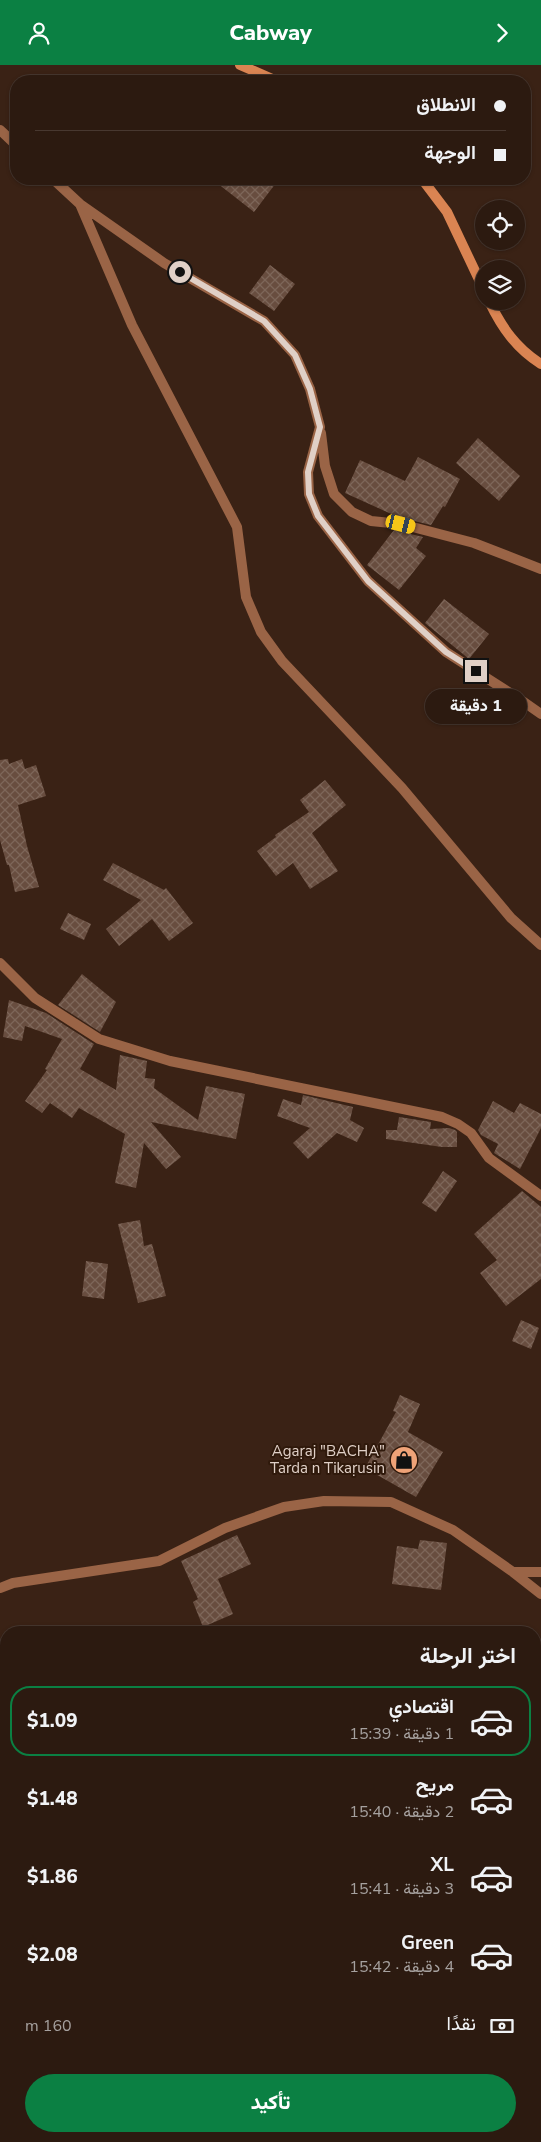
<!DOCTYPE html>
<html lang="ar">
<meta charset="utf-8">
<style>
body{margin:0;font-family:"Nunito Sans",Vazirmatn,sans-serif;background:#342319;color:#f1f3f6;direction:rtl;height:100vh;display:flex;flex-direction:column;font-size:19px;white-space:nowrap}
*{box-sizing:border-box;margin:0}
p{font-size:16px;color:#a6a19f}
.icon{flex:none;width:28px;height:28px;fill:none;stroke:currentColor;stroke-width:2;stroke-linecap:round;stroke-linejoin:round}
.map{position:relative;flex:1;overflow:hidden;direction:ltr}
.side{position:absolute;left:0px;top:1561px;width:541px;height:516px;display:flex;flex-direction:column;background:#2c1a10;border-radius:20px 20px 0 0;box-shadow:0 1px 4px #0004,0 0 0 1px #483830;direction:rtl}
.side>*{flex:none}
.top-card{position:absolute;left:10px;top:10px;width:521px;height:110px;border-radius:20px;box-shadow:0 1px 4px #0004,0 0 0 1px #483830;direction:rtl;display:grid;align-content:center;height:110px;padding:0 25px;background:#2c1a10}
.controls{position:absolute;left:475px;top:135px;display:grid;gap:10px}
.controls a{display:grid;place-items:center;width:50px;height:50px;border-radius:50%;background:#2c1a10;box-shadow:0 1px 4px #0004,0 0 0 1px #483830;font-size:25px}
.end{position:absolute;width:22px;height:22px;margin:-11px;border:6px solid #e0d0c7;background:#111;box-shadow:0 0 0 2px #111}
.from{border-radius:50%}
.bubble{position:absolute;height:35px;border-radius:18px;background:#2c1a10;box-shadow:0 1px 4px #0004,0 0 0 1px #483830;font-size:16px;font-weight:800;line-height:35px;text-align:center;direction:rtl}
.car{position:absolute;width:15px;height:30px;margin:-15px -8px;border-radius:6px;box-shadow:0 0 4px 1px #0007;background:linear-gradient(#f5c518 24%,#345 0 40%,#f5c518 0 76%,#345 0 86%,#f5c518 0)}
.top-card b{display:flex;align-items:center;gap:18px;height:48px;font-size:19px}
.top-card b+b{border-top:1px solid #483830}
.top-card i{width:12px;height:12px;background:#f1f3f6}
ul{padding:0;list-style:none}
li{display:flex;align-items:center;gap:15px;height:70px;margin:0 10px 8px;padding:0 15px;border:2px solid transparent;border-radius:20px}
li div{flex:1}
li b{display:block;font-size:19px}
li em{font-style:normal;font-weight:800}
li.on{border-color:#0b8043}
li>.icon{width:45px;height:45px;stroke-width:1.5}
h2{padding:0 25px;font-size:22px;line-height:60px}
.pay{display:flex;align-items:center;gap:12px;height:55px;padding:0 25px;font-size:19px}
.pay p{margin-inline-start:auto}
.action{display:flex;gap:10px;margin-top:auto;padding:10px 25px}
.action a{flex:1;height:58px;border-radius:30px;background:#0b8043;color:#fff;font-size:20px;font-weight:800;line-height:58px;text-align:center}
header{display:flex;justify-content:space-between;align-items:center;height:65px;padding:0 25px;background:#0b8043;color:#fff;font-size:22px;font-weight:800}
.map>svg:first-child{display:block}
.building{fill:url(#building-cross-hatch)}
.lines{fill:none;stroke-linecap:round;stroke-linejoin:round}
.street{stroke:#9a6446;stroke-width:10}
.secondary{stroke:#da8452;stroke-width:10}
.route{stroke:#e0d0c7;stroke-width:6}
.labels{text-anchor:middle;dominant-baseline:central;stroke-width:4;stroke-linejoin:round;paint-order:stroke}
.poi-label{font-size:15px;fill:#e0d0c7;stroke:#2f190b;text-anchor:end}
</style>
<header><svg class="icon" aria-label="forward" viewBox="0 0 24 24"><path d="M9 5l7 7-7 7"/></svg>Cabway<svg class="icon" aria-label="person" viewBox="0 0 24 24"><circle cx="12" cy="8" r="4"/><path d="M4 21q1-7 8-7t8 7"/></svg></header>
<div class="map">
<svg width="541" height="2077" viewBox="0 0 541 2077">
<defs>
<pattern id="building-cross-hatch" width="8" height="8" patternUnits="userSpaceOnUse" patternTransform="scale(1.25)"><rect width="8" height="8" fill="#684d3f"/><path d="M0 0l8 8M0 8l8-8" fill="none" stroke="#7d6659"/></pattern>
</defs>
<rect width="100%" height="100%" fill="#3a2215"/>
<path class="building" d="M 212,114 L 279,114 L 254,147 Z
M 270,200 L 295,219 L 274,246 L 249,228 Z
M 478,373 L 520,411 L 499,436 L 456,398 Z
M 418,392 L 460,414 L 445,442 L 443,441 L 431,460 L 398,452 L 345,428 L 360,395 L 405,416 Z
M 394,465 L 423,472 L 416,483 L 426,491 L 399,525 L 367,500 Z
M 444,534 L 489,569 L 469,594 L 425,558 Z
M 8,694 L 9,699 L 22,694 L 25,704 L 36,700 L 46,731 L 18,740 L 27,781 L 39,822 L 15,827 L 9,800 L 7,800 L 0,775 L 0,695 Z
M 325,715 L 346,740 L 312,768 L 338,806 L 310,824 L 293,798 L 276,811 L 257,786 L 276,772 L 275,770 L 309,747 L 300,735 Z
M 113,798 L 164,825 L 166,823 L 193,858 L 169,876 L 152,854 L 119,881 L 106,864 L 141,835 L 103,815 Z
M 68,848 L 91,859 L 84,875 L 60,864 Z
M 82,909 L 116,937 L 100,967 L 58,940 Z
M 9,935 L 46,948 L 94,979 L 80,1004 L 116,1025 L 120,990 L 147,996 L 145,1013 L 155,1014 L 154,1023 L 198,1055 L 206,1021 L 245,1029 L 236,1074 L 151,1057 L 181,1092 L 166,1104 L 144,1078 L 136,1123 L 115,1118 L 125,1069 L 79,1043 L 72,1053 L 50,1038 L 42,1048 L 25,1036 L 47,1005 L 45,1004 L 62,974 L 25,961 L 22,976 L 3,972 Z
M 303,1030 L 353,1042 L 350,1055 L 364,1063 L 357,1077 L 337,1068 L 308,1094 L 293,1078 L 310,1063 L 277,1051 L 283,1034 L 301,1040 Z
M 493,1036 L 514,1048 L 520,1038 L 541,1049 L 541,1063 L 520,1104 L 494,1088 L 498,1079 L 481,1070 L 478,1065 Z
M 399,1052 L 431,1057 L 430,1064 L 449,1063 L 455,1065 L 457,1067 L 457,1082 L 442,1082 L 386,1074 L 386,1065 L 397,1065 Z
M 443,1106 L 457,1116 L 436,1147 L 422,1138 Z
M 522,1126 L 541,1142 L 541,1214 L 506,1241 L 480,1208 L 497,1195 L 474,1169 Z
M 140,1155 L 144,1181 L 152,1179 L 166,1231 L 138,1238 L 118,1159 Z
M 86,1196 L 108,1199 L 104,1234 L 82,1231 Z
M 521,1255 L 539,1263 L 531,1284 L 512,1276 Z
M 400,1330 L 420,1339 L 408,1367 L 443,1387 L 416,1432 L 365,1403 L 396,1347 L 393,1346 Z
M 237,1470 L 251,1499 L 218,1514 L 233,1549 L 203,1562 L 193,1537 L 198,1534 L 181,1496 Z
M 420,1475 L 447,1478 L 441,1525 L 392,1519 L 397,1481 L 418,1484 Z"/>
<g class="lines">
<path class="street" d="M 0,65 L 16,80
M 53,114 L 80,139 L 164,198 L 264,256 L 295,290 L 310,324 L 320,362 L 308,407 L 309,429 L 318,451 L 368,516 L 446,587 L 521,635 L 541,649
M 80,139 L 132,260 L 237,462 L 246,532 L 261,567 L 282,596 L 402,723 L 511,853 L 541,880
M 321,368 L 325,401 L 334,429 L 352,447 L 371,456 L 401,459 L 474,478 L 541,504
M 0,898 L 35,933 L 99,974 L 170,996 L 442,1052 L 458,1059 L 471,1068 L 489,1093 L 541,1131
M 513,1507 L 541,1529
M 0,1523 L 13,1518 L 159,1496 L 225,1463 L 284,1442 L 324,1436 L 391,1437 L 453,1465 L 513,1507 L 541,1507
M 535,1751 L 541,1751
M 193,2071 L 194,2077"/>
<path class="secondary" d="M 240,0 L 277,16
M 422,114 L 447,147 L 484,225
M 489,236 C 502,263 516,283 541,299"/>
</g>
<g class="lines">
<path class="route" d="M 180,207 L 264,256 L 295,290 L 310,324 L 320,362 L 308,407 L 309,429 L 318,451 L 368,516 L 446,587 L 476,606"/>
</g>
<defs>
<symbol id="shop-disc" viewBox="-11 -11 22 22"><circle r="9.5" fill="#efa378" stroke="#2f190b"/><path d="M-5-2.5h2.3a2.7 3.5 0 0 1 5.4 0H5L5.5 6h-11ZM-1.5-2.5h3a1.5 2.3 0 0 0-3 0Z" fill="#111"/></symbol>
</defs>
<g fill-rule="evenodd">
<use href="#shop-disc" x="388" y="1379" width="32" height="32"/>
</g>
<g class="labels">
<g class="poi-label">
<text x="385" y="1386">Agaṛaj "BACHA"<tspan x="385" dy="17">Tarda n Tikaṛusin</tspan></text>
</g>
</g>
</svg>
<div class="controls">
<a><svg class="icon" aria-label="locate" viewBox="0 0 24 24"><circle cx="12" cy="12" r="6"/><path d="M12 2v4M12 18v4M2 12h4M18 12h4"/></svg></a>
<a><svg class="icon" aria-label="layers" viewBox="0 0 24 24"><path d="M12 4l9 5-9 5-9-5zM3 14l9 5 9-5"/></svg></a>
</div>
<i class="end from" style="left:180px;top:207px"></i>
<i class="end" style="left:476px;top:606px"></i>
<div class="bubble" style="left:425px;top:624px;width:102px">1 دقيقة</div>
<i class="car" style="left:401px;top:459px;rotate:104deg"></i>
<div class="top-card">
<b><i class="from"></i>الانطلاق</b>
<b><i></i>الوجهة</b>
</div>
<section class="side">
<h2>اختر الرحلة</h2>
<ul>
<li class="on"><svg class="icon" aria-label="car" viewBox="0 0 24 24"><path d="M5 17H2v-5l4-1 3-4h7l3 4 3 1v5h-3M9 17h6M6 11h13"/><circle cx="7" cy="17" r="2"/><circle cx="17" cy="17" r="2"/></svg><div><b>اقتصادي</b><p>1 دقيقة · 15:39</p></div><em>$1.09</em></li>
<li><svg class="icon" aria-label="car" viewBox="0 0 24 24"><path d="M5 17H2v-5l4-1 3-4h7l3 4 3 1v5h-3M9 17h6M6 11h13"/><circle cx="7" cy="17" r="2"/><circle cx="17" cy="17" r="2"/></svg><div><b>مريح</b><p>2 دقيقة · 15:40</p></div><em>$1.48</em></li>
<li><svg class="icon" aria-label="car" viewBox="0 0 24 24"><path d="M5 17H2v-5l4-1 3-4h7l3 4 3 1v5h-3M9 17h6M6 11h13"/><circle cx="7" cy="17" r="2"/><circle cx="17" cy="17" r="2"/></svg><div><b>XL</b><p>3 دقيقة · 15:41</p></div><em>$1.86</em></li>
<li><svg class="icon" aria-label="car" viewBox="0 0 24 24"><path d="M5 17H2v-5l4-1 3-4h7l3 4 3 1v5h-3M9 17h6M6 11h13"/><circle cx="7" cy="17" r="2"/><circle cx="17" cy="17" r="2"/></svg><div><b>Green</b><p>4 دقيقة · 15:42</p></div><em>$2.08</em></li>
</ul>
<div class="pay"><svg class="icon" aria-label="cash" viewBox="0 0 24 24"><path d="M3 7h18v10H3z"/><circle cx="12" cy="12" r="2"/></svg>نقدًا<p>160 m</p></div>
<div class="action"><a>تأكيد</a></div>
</section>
</div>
